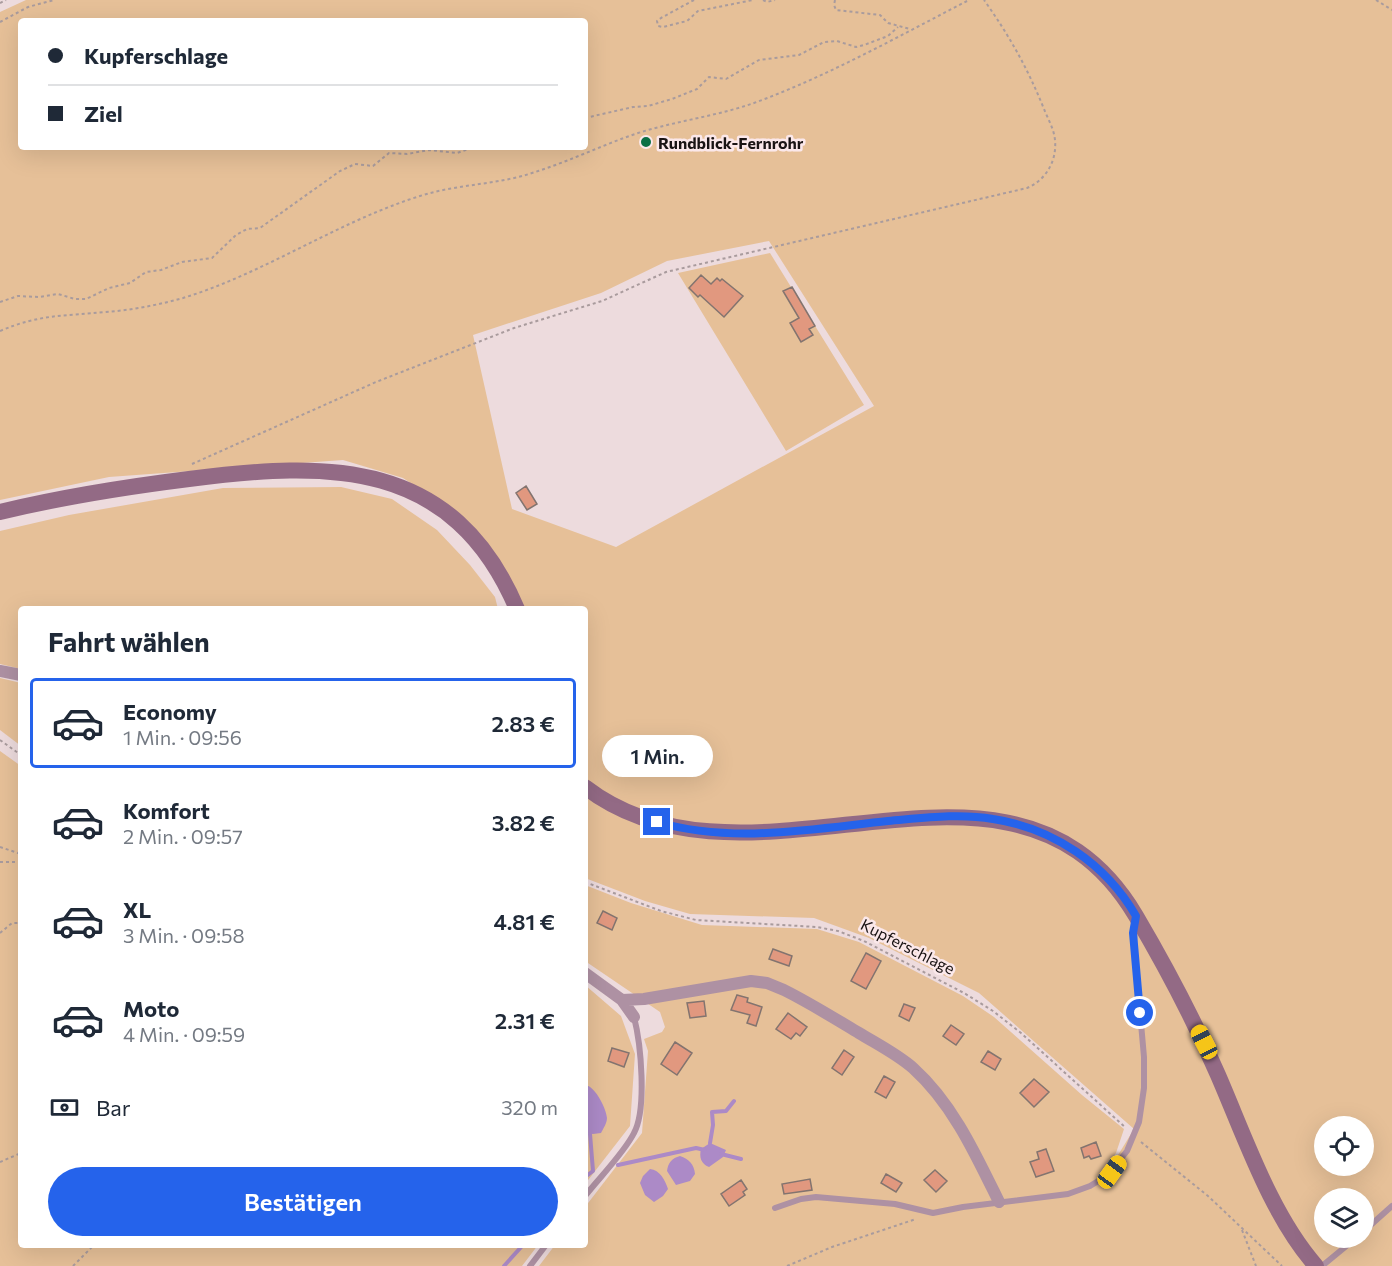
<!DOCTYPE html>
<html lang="de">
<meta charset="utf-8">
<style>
body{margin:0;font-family:Commissioner,sans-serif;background:#f2f2f3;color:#1f2937;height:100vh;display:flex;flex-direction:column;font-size:22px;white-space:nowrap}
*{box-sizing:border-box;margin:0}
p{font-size:20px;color:#747a83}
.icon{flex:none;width:33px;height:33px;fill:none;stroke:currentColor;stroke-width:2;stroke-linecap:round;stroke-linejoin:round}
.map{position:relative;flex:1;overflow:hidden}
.drawer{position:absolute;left:18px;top:606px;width:570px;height:642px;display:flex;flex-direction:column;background:#fff;border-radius:6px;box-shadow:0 6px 24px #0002}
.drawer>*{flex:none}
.top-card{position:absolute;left:18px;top:18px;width:570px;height:132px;border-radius:6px;box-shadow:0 6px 24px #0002;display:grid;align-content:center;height:132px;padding:0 30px;background:#fff}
.buttons{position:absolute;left:1314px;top:1116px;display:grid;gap:12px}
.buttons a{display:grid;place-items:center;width:60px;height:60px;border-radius:50%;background:#fff;box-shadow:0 6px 24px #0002;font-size:30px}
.end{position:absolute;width:27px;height:27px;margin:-14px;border:8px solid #2563eb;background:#fff;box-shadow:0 0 0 3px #fff}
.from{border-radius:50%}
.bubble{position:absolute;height:42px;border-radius:21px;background:#fff;box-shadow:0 6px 24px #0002;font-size:20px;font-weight:600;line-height:42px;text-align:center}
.car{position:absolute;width:18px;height:36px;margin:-18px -9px;border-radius:8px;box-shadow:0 0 4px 2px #0007;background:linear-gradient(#f5c518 24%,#345 0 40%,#f5c518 0 76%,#345 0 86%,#f5c518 0)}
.top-card b{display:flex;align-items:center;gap:21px;height:57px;font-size:22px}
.top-card b+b{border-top:2px solid #e0e1e3}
.top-card i{width:15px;height:15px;background:#1f2937}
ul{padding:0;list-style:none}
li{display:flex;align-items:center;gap:18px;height:90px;margin:0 12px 9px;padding:0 18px;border:3px solid transparent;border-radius:6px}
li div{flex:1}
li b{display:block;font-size:22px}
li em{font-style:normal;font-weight:600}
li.active{border-color:#2563eb}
li>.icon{width:54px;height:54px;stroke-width:1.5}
h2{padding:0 30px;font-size:27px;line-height:72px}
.pay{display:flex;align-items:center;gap:15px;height:66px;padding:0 30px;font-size:22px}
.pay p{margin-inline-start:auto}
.primary-button{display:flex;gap:12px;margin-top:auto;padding:12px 30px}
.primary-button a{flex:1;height:69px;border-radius:36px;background:#2563eb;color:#fff;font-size:24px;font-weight:600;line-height:69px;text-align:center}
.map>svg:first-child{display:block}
.green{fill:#e6c098;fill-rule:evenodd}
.water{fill:#ac8ac7}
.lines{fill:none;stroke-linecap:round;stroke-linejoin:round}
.stream{stroke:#ac8ac7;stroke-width:4}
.building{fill:#e1987f;stroke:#83746f;stroke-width:1.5}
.path{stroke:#a99b9d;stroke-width:2;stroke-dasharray:3 3;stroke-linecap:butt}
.lane{stroke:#ae91a3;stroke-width:6}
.street{stroke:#ae91a3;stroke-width:12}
.secondary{stroke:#936a85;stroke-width:16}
.route{stroke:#2563eb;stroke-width:8}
.poi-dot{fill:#0b6f45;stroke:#fbe8ea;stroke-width:2}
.labels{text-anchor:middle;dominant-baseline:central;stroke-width:5;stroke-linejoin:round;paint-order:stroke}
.poi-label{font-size:16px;font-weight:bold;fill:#1a1414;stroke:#fbe8ea;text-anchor:start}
.street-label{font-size:16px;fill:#1a1414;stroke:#fbe8ea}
</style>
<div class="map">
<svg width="1392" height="1266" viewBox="0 0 1392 1266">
<rect width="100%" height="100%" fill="#eddbdd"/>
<path class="green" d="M 26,0 L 1392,0 L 1392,1266 L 539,1266 L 555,1245 L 585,1245 L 585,1207 L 642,1133 L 648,1051 L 644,1039 L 662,1032 L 665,1027 L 660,1012 L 585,961 L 585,885 L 631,903 L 702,925 L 817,929 L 859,942 L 963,996 L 994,1017 L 1082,1095 L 1124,1129 L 1116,1153 L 1106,1167 L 1115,1160 L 1134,1129 L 979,993 L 869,938 L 814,918 L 690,914 L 645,901 L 585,878 L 585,609 L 519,609 L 453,511 L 403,478 L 343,460 L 109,477 L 0,500 L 0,12 ZM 21,21 L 585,21 L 585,147 L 21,147 ZM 769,241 L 874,406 L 616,547 L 512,509 L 473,335 L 601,293 L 667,261 ZM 1324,1126 L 1364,1126 L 1364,1166 L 1324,1166 ZM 1324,1198 L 1364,1198 L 1364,1238 L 1324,1238 Z
M 770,253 L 864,405 L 786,451 L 678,273 Z
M 341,487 L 392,499 L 437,530 L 470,565 L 495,597 L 498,609 L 21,609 L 21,669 L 0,664 L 0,531 L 69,515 L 223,488 Z
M 0,678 L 21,683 L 21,746 L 0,730 Z
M 0,751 L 21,766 L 21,1245 L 538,1245 L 522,1266 L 0,1266 Z
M 585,985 L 621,1016 L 635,1054 L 630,1126 L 585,1184 Z"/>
<path class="water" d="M 586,1085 C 596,1088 606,1108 607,1118 C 607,1123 603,1129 601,1133 L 593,1134 L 585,1133 Z
M 710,1143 L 726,1150 L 723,1157 L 709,1167 C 701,1164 699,1157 701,1149 Z
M 680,1156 C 689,1159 694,1164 695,1174 L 690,1181 L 676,1185 L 667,1171 C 668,1163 672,1158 680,1156 Z
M 650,1169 C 660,1170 665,1180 668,1189 L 663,1196 L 654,1202 L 645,1195 L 640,1183 L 643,1176 Z"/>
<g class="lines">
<path class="stream" d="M 710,1143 L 713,1125 L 712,1112 L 726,1111 L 734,1101
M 721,1154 L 741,1159
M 618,1165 L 696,1148 L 705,1150
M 585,1177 L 593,1171 L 590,1134
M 504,1266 L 523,1245"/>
</g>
<path class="building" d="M 701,275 L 711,284 L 717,278 L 720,281 L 722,279 L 743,296 L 724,317 L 700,295 L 698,297 L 689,288 Z
M 792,287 L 815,326 L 809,329 L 813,335 L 801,342 L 790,323 L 799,318 L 783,291 Z
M 526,486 L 537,504 L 527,510 L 516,493 Z
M 603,911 L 617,918 L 612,930 L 597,923 Z
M 773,949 L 792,956 L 789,966 L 769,959 Z
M 866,953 L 881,961 L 866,989 L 851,981 Z
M 737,995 L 748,998 L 747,1002 L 762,1007 L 756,1026 L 747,1023 L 750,1015 L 731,1010 Z
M 704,1001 L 706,1016 L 690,1018 L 687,1003 Z
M 904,1004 L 915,1008 L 909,1021 L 899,1016 Z
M 788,1013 L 807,1027 L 800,1036 L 796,1033 L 791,1039 L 776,1029 Z
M 951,1025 L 964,1034 L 956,1045 L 943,1036 Z
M 675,1042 L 692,1053 L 677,1075 L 661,1064 Z
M 612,1048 L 629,1053 L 624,1067 L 608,1061 Z
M 844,1050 L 854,1057 L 842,1075 L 832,1068 Z
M 988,1051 L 1001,1059 L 995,1070 L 981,1062 Z
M 884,1076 L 895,1082 L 886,1098 L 875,1092 Z
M 1034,1079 L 1049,1092 L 1034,1107 L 1020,1093 Z
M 1096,1142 L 1101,1156 L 1091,1159 L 1089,1156 L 1084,1158 L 1081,1148 Z
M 1046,1149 L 1054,1171 L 1036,1177 L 1030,1162 L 1039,1159 L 1037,1152 Z
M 935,1170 L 947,1181 L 936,1192 L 924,1180 Z
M 886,1174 L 902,1183 L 896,1192 L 881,1183 Z
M 810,1179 L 812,1190 L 784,1194 L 782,1184 Z
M 741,1180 L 747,1189 L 743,1192 L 745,1195 L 729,1206 L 721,1194 Z"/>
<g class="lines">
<path class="path" d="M 694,0 L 661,18 L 657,21 L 658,26 L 663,27 L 687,21 L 698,11 L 753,0
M 763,0 L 767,2 L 775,0
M 835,0 L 834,5 L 836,10 L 880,15 L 888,23 L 910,29
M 1376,0 L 1392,10
M 0,3 L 6,0
M 0,22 L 28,7 L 54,0
M 585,118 L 633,107 L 648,106 L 672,99 L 697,89 L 709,77 L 726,79 L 759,60 L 799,55 L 824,42 L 837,41 L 856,47 L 864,45 L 888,36 L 898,27
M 0,302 L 18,296 L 39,297 L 58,294 L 75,299 L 86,299 L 109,288 L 130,283 L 146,272 L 161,270 L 182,262 L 212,258 L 236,235 L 247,229 L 260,228 L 340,171 L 355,164 L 373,166 L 389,153 L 407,154 L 429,150 L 457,153 L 474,147
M 0,331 C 40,314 65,316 106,312 C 132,310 158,305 183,298 C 265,273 337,222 420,196 C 457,184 496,185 532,173 C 568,162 602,145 638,133 C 676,121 717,116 754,103 C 828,76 899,36 969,0
M 192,464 L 376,382 L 514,328 L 602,301 L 666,272 L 1027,188 C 1046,180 1057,161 1055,140 C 1054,129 1048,119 1044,109 C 1028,69 1009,35 984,0
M 0,740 L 21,755
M 0,847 L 21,854
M 0,862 L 21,862
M 585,882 L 661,911 L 696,920 L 817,927 L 838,931 L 864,941 L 964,993 L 993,1011 L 1021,1033 L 1126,1128
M 0,933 L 12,923 L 21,923
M 1141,1142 L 1208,1196 L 1282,1266
M 0,1162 L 21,1153
M 1242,1230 L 1256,1266
M 73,1266 L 94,1245
M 787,1266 L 832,1247 L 916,1219"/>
<path class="lane" d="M 585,1196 C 599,1178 624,1153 634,1133 C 647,1109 641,1044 634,1017
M 775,1208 L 801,1199 L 816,1197 L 895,1204 L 933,1213 L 963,1207 L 1068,1194 L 1090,1186 L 1108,1175 L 1127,1151 L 1139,1122 L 1144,1088 L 1144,1057 L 1134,945 L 1135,922
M 1364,1231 L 1392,1206
M 530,1266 L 546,1245
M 1322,1266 L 1356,1238"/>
<path class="street" d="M 0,671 L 21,675
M 585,973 L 622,1000 L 634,1017
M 622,1000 L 644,999 L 751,981 L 767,983 L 784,990 C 810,1003 834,1018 859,1033 C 877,1044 897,1054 913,1068 C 953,1104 976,1155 999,1202"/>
<path class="secondary" d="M 0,512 C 62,497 125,487 189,479 C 328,461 453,458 517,609
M 585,787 C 753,916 1012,707 1136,916 C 1166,967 1194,1020 1218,1075 C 1245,1137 1271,1215 1316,1266"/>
</g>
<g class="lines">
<path class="route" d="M 657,822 C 733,844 812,829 888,821 C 923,818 959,813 993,819 C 1053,828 1106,864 1136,916 L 1133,933 L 1140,1013"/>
</g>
<circle class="poi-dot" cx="646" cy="142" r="6"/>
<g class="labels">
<g class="poi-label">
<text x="658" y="142">Rundblick-Fernrohr</text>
</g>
<g class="street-label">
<text transform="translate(908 946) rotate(27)">Kupferschlage</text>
</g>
</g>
</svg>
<div class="buttons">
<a><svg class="icon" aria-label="locate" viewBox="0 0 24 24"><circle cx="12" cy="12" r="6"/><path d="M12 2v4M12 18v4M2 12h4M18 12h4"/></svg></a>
<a><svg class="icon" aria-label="layers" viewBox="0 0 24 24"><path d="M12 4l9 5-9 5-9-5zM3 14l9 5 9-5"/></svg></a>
</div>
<i class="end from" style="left:1140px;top:1013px"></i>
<i class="end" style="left:657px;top:822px"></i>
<div class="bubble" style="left:602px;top:735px;width:111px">1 Min.</div>
<i class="car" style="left:1204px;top:1042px;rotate:333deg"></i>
<i class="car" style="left:1112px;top:1172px;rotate:36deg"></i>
<div class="top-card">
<b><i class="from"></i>Kupferschlage</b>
<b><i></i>Ziel</b>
</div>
<section class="drawer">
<h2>Fahrt wählen</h2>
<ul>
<li class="active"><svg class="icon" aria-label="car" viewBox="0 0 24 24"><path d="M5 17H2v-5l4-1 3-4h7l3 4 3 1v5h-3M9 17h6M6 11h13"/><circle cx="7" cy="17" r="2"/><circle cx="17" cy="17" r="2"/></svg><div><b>Economy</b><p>1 Min. · 09:56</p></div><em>2.83 €</em></li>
<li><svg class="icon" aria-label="car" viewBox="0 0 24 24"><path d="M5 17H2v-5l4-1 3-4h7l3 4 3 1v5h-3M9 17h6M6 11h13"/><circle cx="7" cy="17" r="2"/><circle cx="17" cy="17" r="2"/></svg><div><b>Komfort</b><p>2 Min. · 09:57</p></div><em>3.82 €</em></li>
<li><svg class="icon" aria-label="car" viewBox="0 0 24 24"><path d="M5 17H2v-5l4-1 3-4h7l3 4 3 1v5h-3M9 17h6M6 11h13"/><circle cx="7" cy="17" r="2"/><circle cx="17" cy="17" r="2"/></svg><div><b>XL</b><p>3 Min. · 09:58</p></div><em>4.81 €</em></li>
<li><svg class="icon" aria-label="car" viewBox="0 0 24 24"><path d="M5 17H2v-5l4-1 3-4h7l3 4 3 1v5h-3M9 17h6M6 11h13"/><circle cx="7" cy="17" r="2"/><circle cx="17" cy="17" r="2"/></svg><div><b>Moto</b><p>4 Min. · 09:59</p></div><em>2.31 €</em></li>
</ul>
<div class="pay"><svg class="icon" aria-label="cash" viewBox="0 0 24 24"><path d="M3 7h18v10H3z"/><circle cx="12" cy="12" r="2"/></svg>Bar<p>320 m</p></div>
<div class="primary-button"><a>Bestätigen</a></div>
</section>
</div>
